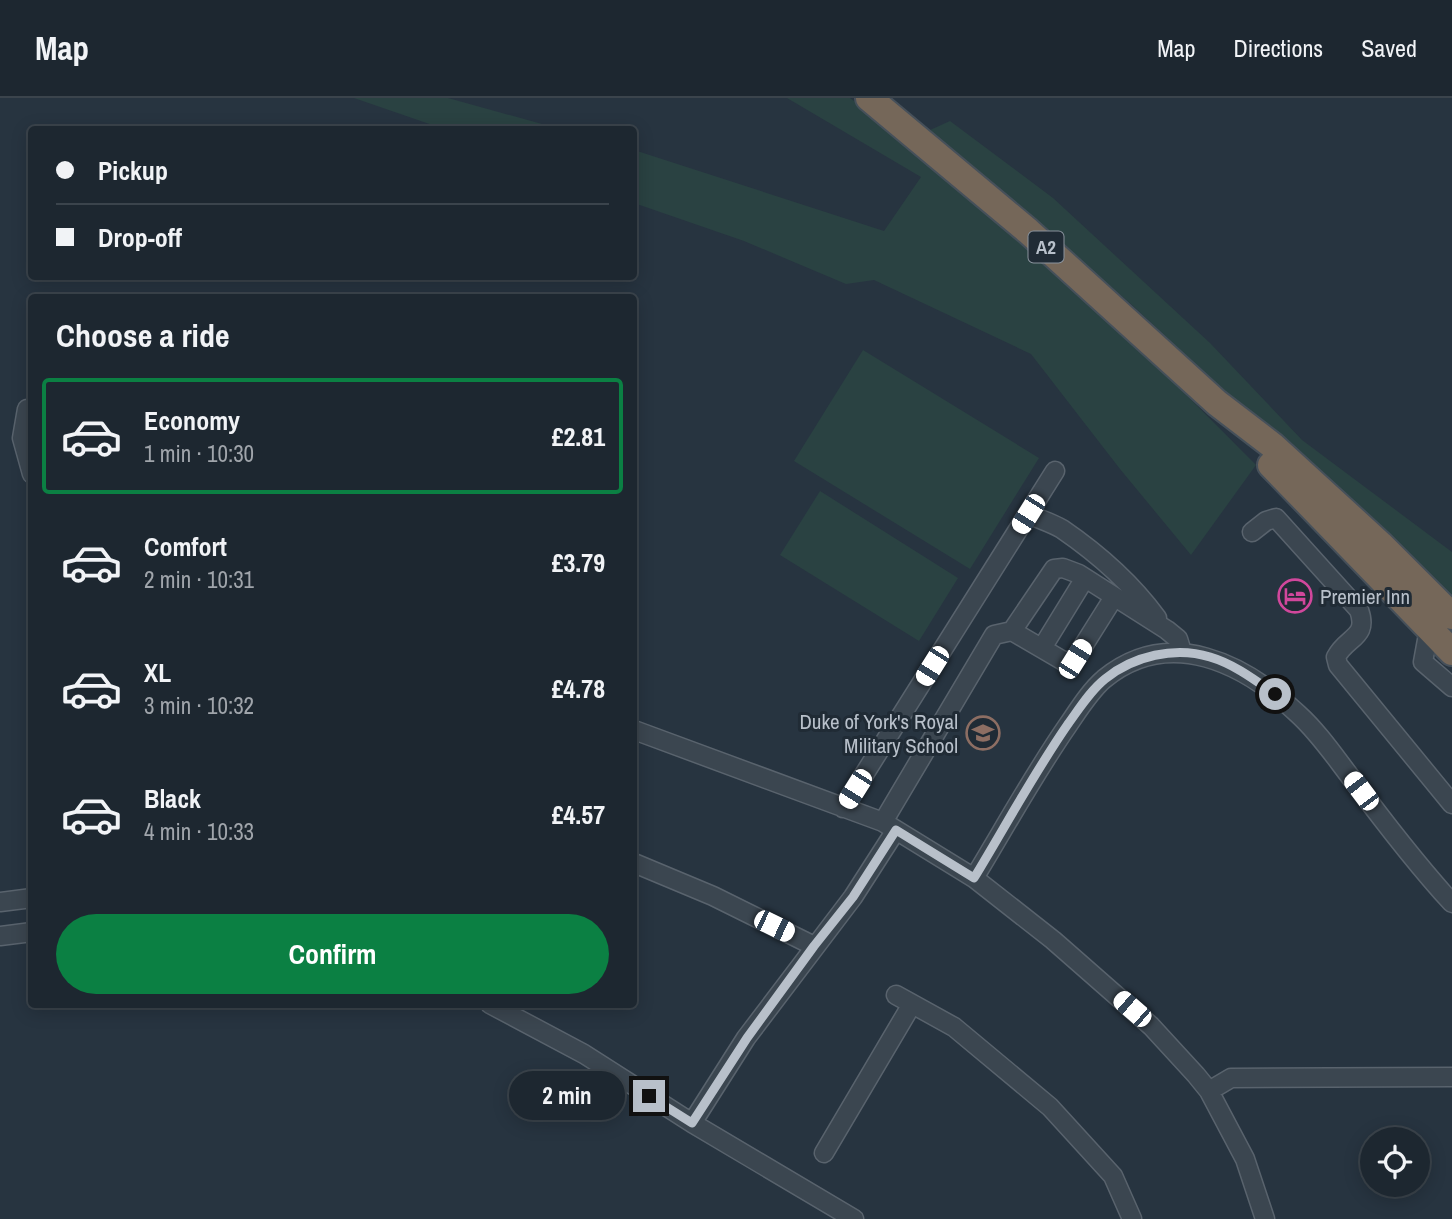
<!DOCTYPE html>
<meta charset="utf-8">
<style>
body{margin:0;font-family:"Archivo Narrow",sans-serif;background:#2a333c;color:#f1f3f6;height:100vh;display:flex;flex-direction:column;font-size:26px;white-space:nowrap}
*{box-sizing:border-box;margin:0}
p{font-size:23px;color:#a0a5ab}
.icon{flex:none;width:38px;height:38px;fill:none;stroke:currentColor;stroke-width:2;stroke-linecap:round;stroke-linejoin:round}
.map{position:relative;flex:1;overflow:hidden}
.drawer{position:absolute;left:28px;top:196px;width:609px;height:714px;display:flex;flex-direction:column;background:#1d2730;border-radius:7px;box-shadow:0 4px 18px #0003,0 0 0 2px #3b444c}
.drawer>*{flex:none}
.hud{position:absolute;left:28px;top:28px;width:609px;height:154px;border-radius:7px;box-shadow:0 4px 18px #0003,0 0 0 2px #3b444c;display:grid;align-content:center;height:154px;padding:0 28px;background:#1d2730}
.fabs{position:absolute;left:1360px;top:1029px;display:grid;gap:14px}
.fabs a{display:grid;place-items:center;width:70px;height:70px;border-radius:50%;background:#1d2730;box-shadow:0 4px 18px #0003,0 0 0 2px #3b444c;font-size:35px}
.end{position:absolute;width:32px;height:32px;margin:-16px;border:9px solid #b8c0ca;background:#111;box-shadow:0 0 0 4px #111}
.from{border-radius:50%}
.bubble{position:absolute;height:49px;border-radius:24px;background:#1d2730;box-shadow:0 4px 18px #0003,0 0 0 2px #3b444c;font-size:23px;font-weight:700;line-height:49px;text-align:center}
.car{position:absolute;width:21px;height:42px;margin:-21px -10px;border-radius:9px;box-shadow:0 0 5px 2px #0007;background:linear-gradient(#fff 24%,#345 0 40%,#fff 0 76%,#345 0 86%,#fff 0)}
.hud b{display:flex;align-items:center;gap:24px;height:66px;font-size:26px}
.hud b+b{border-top:2px solid #3b444c}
.hud i{width:18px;height:18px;background:#f1f3f6}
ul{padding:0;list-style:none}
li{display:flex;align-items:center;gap:21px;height:116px;margin:0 14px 10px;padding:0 14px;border:4px solid transparent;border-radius:7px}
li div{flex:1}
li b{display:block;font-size:26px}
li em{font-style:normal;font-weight:700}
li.on{border-color:#0b8043}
li>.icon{width:63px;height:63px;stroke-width:1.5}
h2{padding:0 28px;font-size:32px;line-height:84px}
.cta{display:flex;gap:14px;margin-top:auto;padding:14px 28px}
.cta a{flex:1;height:80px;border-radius:42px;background:#0b8043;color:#fff;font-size:28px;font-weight:700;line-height:80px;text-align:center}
header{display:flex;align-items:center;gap:42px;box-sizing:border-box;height:98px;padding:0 35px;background:#1d2730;border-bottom:2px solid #3b444c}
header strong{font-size:33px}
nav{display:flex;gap:38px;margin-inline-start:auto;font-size:24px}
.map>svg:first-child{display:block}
.green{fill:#2a4242}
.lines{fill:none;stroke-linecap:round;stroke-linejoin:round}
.minor-casing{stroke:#59636d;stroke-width:21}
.highway-casing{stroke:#46505a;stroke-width:30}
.minor{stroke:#3b4650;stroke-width:18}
.highway{stroke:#756759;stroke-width:26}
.route{stroke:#b8c0ca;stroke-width:9}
.labels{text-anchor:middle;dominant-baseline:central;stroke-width:6;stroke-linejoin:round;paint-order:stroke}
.shield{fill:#202b35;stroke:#8a939d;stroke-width:2}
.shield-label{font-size:19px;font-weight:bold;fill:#b8c0ca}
.poi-label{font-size:21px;fill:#b8c0ca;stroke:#202b35;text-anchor:start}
</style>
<header>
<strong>Map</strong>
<nav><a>Map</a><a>Directions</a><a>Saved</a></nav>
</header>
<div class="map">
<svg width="1452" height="1121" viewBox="0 0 1452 1121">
<rect width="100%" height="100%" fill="#273440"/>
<path class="green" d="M 354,0 L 448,0 L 560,31 L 444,31 Z
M 787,0 L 850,0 L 928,58 L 1066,176 L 1256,367 L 1191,457 L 1120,371 L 1031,256 L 874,182 L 846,186 L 744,143 L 634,105 L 634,52 L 884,133 L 921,79 Z
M 950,23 L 1053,100 L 1210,245 L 1302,342 L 1452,454 L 1452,505 L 1131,206 L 928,33 Z
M 863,252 L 1039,360 L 970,471 L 794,363 Z
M 820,393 L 958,480 L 919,543 L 780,457 Z"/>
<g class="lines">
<defs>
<path id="minor" d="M 27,311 L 22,340 L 32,376
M 1028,416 C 1039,421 1052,425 1062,431 C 1097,455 1132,486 1157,520
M 1252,434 L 1266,423 L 1276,420 L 1359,512 C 1369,540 1347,538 1336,559 L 1338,567 L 1452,706
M 1429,531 L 1423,564 L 1452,589
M 1012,533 L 1065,564 L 1075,561 L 1114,499
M 1042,550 L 1085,480
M 634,632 L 883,724 L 974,780 L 1053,842 L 1151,928 L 1196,977 L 1209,993 L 1245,1061 L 1265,1121
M 843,710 L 1055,373
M 883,724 L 994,537 L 1012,533 L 1054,471 L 1063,470 L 1079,476 L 1167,532 L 1178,541 L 1182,554
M 634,765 L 713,798 L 814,848
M 974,780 C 1005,729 1034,676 1068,627 C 1079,611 1090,593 1104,581 C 1170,527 1245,566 1298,616 C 1319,635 1335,659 1352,681 C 1384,724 1416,766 1452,805
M 0,804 L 32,800
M 0,838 L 32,834
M 896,897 L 954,929 L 1050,1009 L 1113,1078 L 1132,1121
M 490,906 L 584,956 L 692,1025 L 854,1121
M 1209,993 L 1231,980 L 1452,979
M 692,1025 L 746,940 L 853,799 L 896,732
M 824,1055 L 912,906"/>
<path id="highway" d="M 869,0 L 1028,133 L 1217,305 L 1273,348 L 1380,446 L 1452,518
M 1271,367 L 1452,554"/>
</defs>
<use href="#minor" class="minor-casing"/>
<use href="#highway" class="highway-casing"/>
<use href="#minor" class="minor"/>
<use href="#highway" class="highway"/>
</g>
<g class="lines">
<path class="route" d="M 649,998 L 692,1025 L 747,940 L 814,848 L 853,799 L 896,732 L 974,780 C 1005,729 1034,675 1068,626 C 1079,611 1090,593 1105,581 C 1133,558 1175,548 1210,559 C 1234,566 1255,582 1275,596"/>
</g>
<defs>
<symbol id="hotel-ring" viewBox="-11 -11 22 22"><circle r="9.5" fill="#202b35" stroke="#d1479c" stroke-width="1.5"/><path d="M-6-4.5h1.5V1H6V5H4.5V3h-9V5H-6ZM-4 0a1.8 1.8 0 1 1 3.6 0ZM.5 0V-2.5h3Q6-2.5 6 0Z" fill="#d1479c"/></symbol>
<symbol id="school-ring" viewBox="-11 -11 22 22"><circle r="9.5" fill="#202b35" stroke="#8d6e63" stroke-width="1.5"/><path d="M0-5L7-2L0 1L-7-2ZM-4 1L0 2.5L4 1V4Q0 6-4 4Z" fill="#8d6e63"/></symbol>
</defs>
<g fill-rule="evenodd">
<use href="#hotel-ring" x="1276" y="479" width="38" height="38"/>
<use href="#school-ring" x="964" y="616" width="38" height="38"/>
</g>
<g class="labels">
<rect class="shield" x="1028.5" y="133.5" width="35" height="31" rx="5"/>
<g class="shield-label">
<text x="1046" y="149">A2</text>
</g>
<g class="poi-label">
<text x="1320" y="498">Premier Inn</text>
<text x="958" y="623" text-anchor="end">Duke of York's Royal<tspan x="958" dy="24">Military School</tspan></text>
</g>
</g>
</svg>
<div class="fabs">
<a><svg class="icon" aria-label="locate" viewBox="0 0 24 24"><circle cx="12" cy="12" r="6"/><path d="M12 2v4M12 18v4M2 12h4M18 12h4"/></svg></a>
</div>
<i class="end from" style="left:1275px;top:596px"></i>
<i class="end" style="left:649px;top:998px"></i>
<div class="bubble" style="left:509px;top:973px;width:116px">2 min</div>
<i class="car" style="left:1028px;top:416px;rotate:212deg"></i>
<i class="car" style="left:1075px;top:561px;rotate:32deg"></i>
<i class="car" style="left:932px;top:568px;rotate:212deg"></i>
<i class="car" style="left:855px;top:691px;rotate:212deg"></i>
<i class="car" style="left:1361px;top:693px;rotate:323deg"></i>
<i class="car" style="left:774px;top:828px;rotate:116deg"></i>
<i class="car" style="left:1132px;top:911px;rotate:311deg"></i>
<div class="hud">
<b><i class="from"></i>Pickup</b>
<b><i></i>Drop-off</b>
</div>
<section class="drawer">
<h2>Choose a ride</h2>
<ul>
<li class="on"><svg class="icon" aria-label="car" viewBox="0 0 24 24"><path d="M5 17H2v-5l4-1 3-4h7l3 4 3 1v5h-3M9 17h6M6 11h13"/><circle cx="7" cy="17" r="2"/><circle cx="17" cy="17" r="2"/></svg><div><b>Economy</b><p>1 min · 10:30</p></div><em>£2.81</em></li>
<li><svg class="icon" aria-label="car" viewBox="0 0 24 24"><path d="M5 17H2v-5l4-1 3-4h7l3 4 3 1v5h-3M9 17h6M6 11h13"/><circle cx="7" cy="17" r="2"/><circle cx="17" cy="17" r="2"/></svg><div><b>Comfort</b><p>2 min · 10:31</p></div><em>£3.79</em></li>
<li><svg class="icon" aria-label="car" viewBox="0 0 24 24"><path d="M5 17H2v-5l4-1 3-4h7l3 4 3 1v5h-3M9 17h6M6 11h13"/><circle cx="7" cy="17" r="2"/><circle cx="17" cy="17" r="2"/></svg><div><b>XL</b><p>3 min · 10:32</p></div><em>£4.78</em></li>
<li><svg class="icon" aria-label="car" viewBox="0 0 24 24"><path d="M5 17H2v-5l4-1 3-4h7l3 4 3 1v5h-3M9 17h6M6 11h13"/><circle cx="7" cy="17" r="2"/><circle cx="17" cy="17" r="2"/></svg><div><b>Black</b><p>4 min · 10:33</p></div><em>£4.57</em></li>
</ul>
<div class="cta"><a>Confirm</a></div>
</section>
</div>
